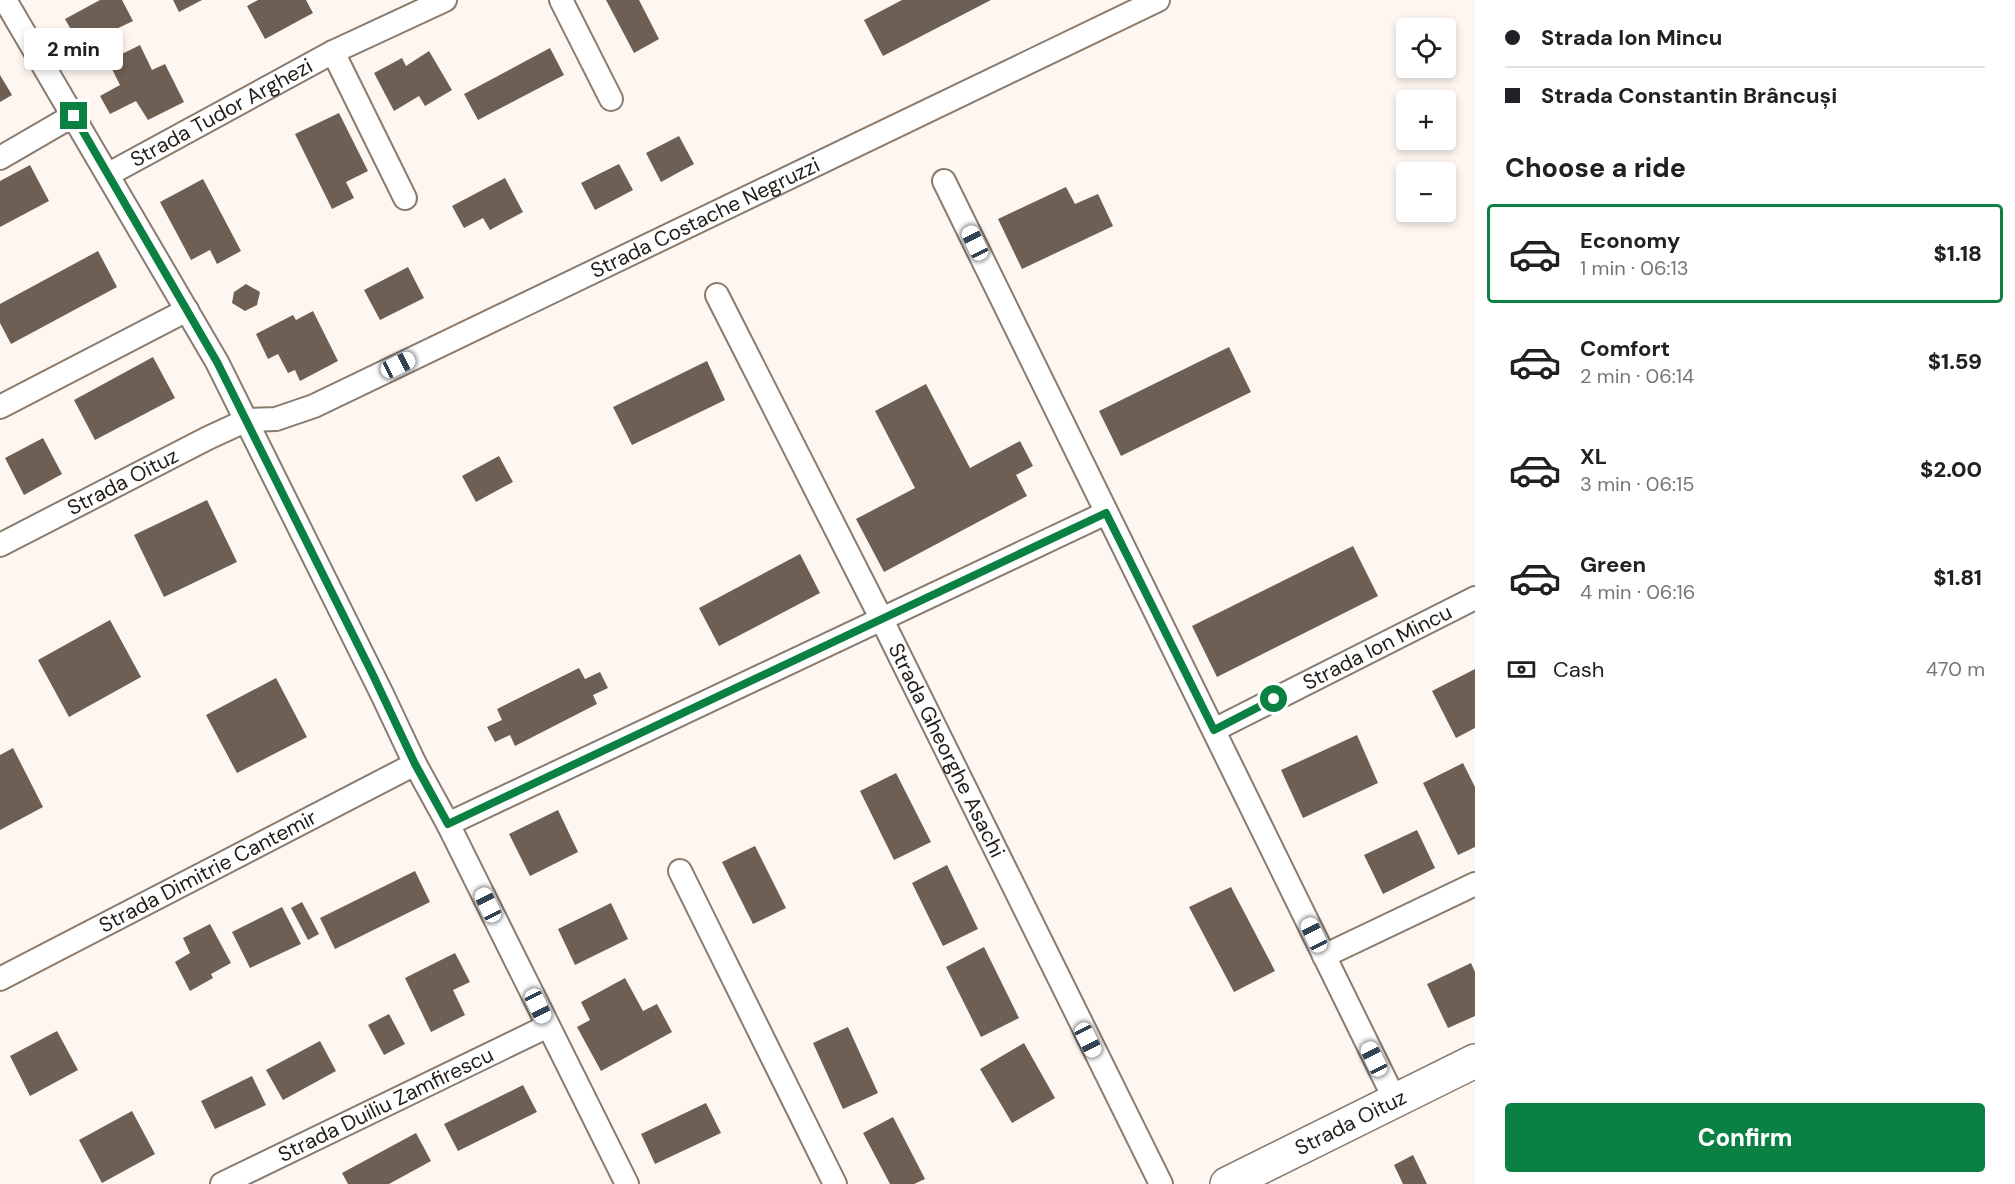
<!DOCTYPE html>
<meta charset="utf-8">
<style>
body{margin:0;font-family:"DM Sans",sans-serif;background:#f2f2f2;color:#202124;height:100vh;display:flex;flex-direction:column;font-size:22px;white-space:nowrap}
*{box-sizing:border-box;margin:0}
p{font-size:20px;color:#757577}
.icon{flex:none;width:33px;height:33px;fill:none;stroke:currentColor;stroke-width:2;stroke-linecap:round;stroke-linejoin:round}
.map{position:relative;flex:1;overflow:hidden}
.drawer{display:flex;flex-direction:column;background:#fff;width:540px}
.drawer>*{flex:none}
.top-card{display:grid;align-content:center;height:132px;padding:0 30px;background:#fff}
.tools{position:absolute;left:1396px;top:18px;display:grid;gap:12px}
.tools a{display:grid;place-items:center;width:60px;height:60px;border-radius:6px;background:#fff;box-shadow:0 3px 9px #0003;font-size:30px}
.end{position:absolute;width:27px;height:27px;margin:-14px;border:8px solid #0b8043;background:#fff;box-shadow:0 0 0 3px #fff}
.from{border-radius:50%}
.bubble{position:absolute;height:42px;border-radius:6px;background:#fff;box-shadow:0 3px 9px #0003;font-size:20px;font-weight:800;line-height:42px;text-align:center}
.car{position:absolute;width:18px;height:36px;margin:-18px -9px;border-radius:8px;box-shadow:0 0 4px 2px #0007;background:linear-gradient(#fff 24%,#345 0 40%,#fff 0 76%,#345 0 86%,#fff 0)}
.top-card b{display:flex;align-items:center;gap:21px;height:57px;font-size:22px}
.top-card b+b{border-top:2px solid #e0e0e0}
.top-card i{width:15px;height:15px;background:#202124}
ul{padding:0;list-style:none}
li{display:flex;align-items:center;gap:18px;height:99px;margin:0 12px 9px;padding:0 18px;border:3px solid transparent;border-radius:6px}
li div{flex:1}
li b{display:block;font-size:22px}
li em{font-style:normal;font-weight:800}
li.on{border-color:#0b8043}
li>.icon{width:54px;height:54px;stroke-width:1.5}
h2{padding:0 30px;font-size:27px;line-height:72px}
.pay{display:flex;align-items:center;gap:15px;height:66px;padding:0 30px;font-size:22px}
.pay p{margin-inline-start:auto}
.action{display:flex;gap:12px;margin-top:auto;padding:12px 30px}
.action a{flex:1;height:69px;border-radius:6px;background:#0b8043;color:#fff;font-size:24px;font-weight:800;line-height:69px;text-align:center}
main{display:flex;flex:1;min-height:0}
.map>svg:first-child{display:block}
.building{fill:#6d5f53}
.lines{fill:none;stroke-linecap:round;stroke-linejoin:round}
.street-casing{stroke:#8a7b6e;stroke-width:26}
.secondary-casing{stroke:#8a7b6e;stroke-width:36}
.street{stroke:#fff;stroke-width:22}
.secondary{stroke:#fff;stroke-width:33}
.route{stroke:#0b8043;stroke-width:8}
.labels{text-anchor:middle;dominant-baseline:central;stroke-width:6;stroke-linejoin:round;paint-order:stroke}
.street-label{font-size:21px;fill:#221c17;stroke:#fff}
</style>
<main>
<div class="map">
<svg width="1475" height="1184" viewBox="0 0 1475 1184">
<rect width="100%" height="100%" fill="#fdf6f1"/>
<path class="building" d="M 100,0 L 122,0 L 133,21 L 112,31 L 116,39 L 85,55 L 65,19 Z
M 173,0 L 202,0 L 179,12 Z
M 258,0 L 306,0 L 313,13 L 265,39 L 247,6 Z
M 606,0 L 639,0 L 659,39 L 634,53 Z
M 902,0 L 991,0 L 883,56 L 864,20 Z
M 140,45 L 152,70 L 165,64 L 184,102 L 148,120 L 136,101 L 110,114 L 100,96 L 120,85 L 108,61 Z
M 550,48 L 564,75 L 478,120 L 464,94 Z
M 429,51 L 452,90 L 425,106 L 419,96 L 394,111 L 374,73 L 402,58 L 406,66 Z
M 0,75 L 12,95 L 0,102 Z
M 339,113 L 368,171 L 346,182 L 354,198 L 332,209 L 295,134 Z
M 679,136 L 694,164 L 661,182 L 646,153 Z
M 619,164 L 633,190 L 595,210 L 581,183 Z
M 30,165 L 49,201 L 0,227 L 0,181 Z
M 505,178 L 523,212 L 490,230 L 483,218 L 464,228 L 452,206 Z
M 203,179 L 241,251 L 217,264 L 210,250 L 191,260 L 160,202 Z
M 1066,187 L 1075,204 L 1098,194 L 1113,226 L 1022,269 L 998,219 Z
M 98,251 L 117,287 L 11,344 L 0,323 L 0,304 Z
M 408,267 L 424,298 L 380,320 L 364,290 Z
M 246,284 L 260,292 L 257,305 L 245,311 L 232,303 L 234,292 Z
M 313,311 L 338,361 L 300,381 L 295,370 L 288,373 L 278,354 L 268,359 L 256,334 L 293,315 L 296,320 Z
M 1229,347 L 1251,392 L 1121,456 L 1099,411 Z
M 153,357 L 175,398 L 95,440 L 74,400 Z
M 707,361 L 725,400 L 632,445 L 613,407 Z
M 926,384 L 970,468 L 1020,441 L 1033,466 L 1016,475 L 1027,496 L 884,572 L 856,519 L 915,488 L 875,411 Z
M 43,438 L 62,474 L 24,495 L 5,458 Z
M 499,456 L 513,482 L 476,502 L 462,476 Z
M 207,500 L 237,562 L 164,597 L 134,535 Z
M 1353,546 L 1378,596 L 1217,677 L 1192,626 Z
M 800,554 L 820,593 L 719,646 L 699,608 Z
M 110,620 L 141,677 L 69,717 L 38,660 Z
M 579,668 L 585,679 L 600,672 L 608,688 L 593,695 L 597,704 L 515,746 L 510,735 L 495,742 L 487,727 L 502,720 L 497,709 Z
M 1475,669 L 1475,728 L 1456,738 L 1432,691 Z
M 276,678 L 307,737 L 237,773 L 206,715 Z
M 1357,735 L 1378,783 L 1303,818 L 1281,770 Z
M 13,748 L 43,807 L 0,830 L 0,755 Z
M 1463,763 L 1475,787 L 1475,847 L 1458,855 L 1423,783 Z
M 896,773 L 931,842 L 894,860 L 860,791 Z
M 558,810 L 578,852 L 530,876 L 509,834 Z
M 1417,830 L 1435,868 L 1383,894 L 1364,855 Z
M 755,846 L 786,908 L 753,924 L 722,862 Z
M 947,865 L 978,929 L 943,946 L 912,883 Z
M 415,871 L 430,902 L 335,949 L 320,918 Z
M 1231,887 L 1275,971 L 1234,992 L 1189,907 Z
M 302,902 L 319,934 L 308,940 L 291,908 Z
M 611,903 L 628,939 L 575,965 L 558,929 Z
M 282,907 L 301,944 L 250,968 L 232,932 Z
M 210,924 L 231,963 L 211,974 L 213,978 L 190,991 L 175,962 L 190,953 L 183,938 Z
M 984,947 L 1019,1018 L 981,1037 L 946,967 Z
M 455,953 L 470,982 L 453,990 L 465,1015 L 431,1032 L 405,978 Z
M 1471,963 L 1475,972 L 1475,1016 L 1448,1028 L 1427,984 Z
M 625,978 L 643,1011 L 657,1004 L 672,1032 L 601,1071 L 577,1027 L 590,1020 L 581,1002 Z
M 389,1014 L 405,1044 L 384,1055 L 368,1025 Z
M 848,1027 L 878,1093 L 843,1109 L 813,1043 Z
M 57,1031 L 78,1070 L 30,1096 L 10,1056 Z
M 320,1041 L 336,1071 L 283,1100 L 266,1070 Z
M 1024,1043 L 1055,1098 L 1012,1123 L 980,1069 Z
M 252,1076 L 266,1105 L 215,1129 L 201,1101 Z
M 523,1085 L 537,1112 L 458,1151 L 444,1124 Z
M 706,1103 L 721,1133 L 655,1164 L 641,1134 Z
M 132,1111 L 155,1154 L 102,1183 L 79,1140 Z
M 893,1117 L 925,1179 L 914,1184 L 890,1184 L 863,1133 Z
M 416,1133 L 431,1161 L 389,1184 L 348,1184 L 342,1173 Z
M 1413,1155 L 1427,1184 L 1403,1184 L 1394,1165 Z"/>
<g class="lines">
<defs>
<g id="street">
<path d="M 5,0 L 217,362 L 382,694 L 415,764 L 448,824 L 627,1184"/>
<path d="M 561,0 L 611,99"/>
<path d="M 333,52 L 405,198"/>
<path d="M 0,158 L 74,115"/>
<path id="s1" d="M 109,174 L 333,52 L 445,0"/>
<path d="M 944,181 L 1395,1100"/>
<path id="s2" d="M 717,295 L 881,618 L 1161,1184"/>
<path d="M 0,407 L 187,310"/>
<path id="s3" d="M 0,545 L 208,438 L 247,420 L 276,419 L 314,406 L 1158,0"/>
<path id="s4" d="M 1214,730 L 1475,598"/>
<path d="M 448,824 L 1106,513"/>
<path d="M 680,871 L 835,1184"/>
<path d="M 1324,956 L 1475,884"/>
<path id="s5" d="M 0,979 L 415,764"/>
<path id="s6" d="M 222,1184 L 548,1026"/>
</g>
<g id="secondary">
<path id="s7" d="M 1227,1184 L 1475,1061"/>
</g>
</defs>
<use href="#street" class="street-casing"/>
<use href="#secondary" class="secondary-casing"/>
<use href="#street" class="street"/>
<use href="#secondary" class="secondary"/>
</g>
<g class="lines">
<path class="route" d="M 74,116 L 217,362 L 372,673 L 415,764 L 448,824 L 1106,513 L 1214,730 L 1274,699"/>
</g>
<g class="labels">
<g class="street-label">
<text stroke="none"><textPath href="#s1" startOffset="128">Strada Tudor Arghezi</textPath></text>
<text stroke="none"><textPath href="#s3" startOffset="780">Strada Costache Negruzzi</textPath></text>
<text stroke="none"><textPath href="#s3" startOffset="138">Strada Oituz</textPath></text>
<text stroke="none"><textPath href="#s4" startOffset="183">Strada Ion Mincu</textPath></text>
<text stroke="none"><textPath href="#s2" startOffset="510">Strada Gheorghe Asachi</textPath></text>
<text stroke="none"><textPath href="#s5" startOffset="234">Strada Dimitrie Cantemir</textPath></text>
<text stroke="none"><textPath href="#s6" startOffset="182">Strada Duiliu Zamfirescu</textPath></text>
<text stroke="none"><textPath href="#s7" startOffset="138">Strada Oituz</textPath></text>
</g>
</g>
</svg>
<div class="tools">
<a><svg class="icon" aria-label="locate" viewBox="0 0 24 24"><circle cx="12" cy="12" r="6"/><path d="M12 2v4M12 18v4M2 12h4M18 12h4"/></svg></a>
<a>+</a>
<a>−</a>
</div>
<i class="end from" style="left:1274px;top:699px"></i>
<i class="end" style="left:74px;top:116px"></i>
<div class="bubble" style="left:24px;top:28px;width:99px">2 min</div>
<i class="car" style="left:975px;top:243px;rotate:334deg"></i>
<i class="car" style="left:398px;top:365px;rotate:64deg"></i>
<i class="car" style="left:488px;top:905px;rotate:334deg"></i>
<i class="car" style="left:1314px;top:935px;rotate:334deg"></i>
<i class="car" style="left:538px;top:1006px;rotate:154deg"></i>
<i class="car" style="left:1088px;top:1040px;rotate:153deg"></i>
<i class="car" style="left:1374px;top:1059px;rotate:334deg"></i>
</div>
<section class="drawer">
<div class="top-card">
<b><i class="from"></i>Strada Ion Mincu</b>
<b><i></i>Strada Constantin Brâncuși</b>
</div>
<h2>Choose a ride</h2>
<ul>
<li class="on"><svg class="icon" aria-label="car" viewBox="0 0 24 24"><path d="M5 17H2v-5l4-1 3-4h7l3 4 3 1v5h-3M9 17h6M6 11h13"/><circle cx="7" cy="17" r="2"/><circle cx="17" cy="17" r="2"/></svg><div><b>Economy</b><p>1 min · 06:13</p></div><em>$1.18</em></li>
<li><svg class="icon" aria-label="car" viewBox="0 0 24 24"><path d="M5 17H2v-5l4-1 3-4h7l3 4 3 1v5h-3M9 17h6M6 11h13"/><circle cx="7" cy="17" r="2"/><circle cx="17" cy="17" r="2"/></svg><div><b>Comfort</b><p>2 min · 06:14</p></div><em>$1.59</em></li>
<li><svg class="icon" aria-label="car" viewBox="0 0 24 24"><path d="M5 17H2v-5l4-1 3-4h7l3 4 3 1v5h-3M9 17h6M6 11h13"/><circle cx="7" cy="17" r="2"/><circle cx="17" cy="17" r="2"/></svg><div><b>XL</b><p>3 min · 06:15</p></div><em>$2.00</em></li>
<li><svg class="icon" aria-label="car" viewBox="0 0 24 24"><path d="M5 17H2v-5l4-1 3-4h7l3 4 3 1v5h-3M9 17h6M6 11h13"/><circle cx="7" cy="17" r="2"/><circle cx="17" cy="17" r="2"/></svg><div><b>Green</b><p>4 min · 06:16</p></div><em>$1.81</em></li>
</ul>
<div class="pay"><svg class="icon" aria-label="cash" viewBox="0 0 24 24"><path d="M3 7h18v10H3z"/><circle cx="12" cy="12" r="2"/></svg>Cash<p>470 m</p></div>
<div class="action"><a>Confirm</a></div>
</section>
</main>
